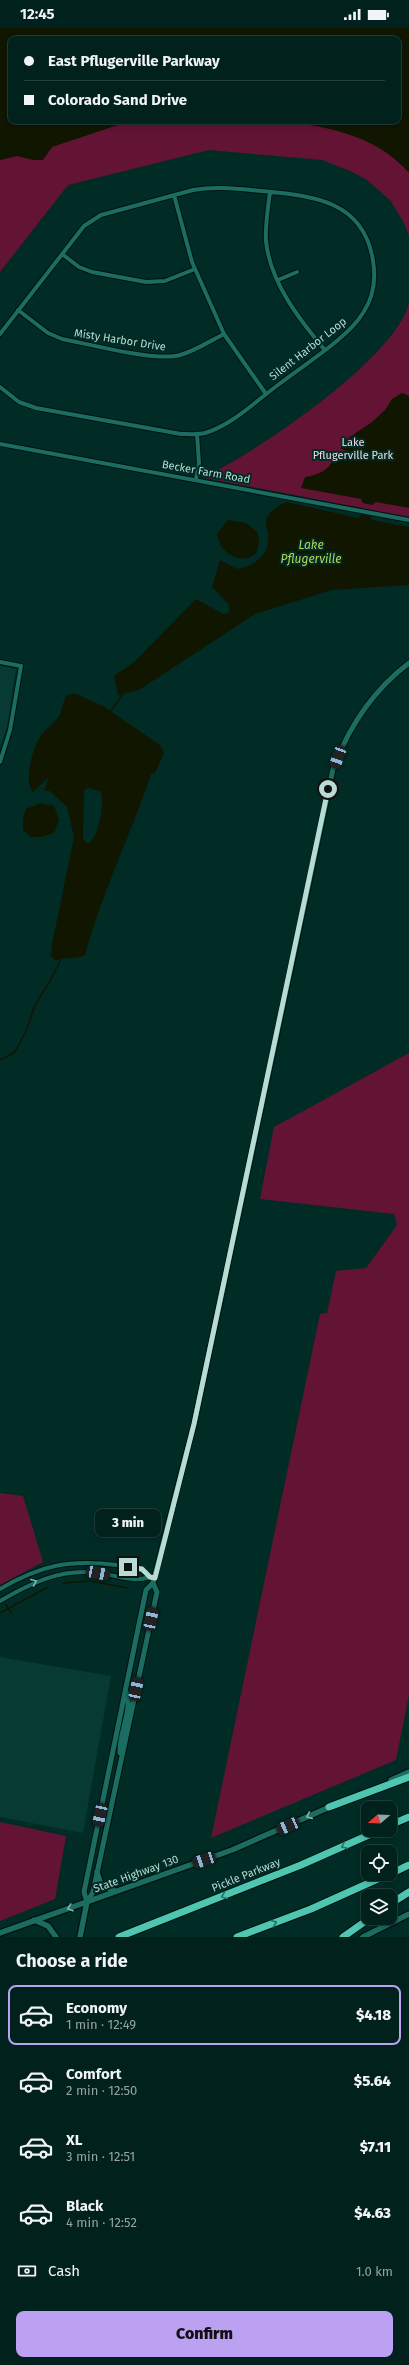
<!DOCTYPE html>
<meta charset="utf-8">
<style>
body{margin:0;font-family:"Fira Sans",sans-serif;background:#0f2e29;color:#f1f3f6;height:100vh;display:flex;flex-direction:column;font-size:15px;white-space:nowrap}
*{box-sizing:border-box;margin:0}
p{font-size:13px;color:#96a3a3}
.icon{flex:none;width:22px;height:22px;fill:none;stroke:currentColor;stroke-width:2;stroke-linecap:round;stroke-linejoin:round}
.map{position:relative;height:1909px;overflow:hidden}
.panel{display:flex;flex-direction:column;background:#01211c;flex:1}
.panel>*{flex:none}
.banner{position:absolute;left:8px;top:8px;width:393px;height:88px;border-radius:8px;box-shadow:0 2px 6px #0003,0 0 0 1px #233e3b;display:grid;align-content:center;height:88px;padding:0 16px;background:#01211c}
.needle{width:26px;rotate:251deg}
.tools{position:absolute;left:361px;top:1773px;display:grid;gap:8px}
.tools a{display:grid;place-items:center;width:36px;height:36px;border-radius:8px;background:#01211c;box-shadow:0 2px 6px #0003,0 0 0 1px #233e3b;font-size:20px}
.end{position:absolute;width:18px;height:18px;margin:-9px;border:5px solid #b8dcd4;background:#111;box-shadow:0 0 0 2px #111}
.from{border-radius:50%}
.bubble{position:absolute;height:28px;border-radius:8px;background:#01211c;box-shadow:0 2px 6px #0003,0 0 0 1px #233e3b;font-size:13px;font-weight:800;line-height:28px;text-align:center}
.car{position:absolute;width:12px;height:24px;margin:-12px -6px;border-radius:5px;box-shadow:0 0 3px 1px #0007;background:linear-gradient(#222 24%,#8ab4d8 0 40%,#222 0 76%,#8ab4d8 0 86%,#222 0)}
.banner b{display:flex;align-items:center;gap:14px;height:38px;font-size:15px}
.banner b+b{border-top:1px solid #233e3b}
.banner i{width:10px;height:10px;background:#f1f3f6}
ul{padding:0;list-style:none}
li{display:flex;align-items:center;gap:12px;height:60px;margin:0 8px 6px;padding:0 8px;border:2px solid transparent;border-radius:8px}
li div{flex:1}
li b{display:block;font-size:15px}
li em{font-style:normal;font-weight:800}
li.on{border-color:#bca0f2}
li>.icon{width:36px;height:36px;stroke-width:1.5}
h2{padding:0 16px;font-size:18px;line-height:48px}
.pay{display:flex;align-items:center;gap:10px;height:44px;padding:0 16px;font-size:15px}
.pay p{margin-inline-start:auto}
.button{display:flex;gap:8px;margin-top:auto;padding:8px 16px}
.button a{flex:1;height:46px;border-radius:8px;background:#bca0f2;color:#111;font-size:16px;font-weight:800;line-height:46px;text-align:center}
.status{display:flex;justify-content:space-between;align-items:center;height:28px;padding:0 20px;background:#01211c;direction:ltr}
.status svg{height:11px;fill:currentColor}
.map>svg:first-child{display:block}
.built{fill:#073a32}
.green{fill:#631334;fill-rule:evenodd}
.water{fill:#101600;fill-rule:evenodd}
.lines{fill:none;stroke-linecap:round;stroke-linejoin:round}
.stream{stroke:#101600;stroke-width:1.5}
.minor-casing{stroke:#00130f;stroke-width:6}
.tertiary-casing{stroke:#00130f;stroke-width:7}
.secondary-casing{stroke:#00130f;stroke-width:8}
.motorway-casing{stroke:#00130f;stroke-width:9}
.minor{stroke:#1b6d61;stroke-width:4}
.tertiary{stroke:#1b6d61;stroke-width:5}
.secondary{stroke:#1b6d61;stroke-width:5.5}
.motorway{stroke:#4ec6b2;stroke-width:7}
.oneway{stroke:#81b5ac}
.oneway2{stroke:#247165}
.route{stroke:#b8dcd4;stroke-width:5}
.labels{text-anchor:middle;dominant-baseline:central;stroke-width:4;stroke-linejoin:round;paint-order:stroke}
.street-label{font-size:11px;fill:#b8dcd4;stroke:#012c26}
.park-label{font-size:11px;fill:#f1d7dd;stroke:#012c26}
.water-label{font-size:12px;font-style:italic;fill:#b7d355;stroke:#012c26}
</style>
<div class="status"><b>12:45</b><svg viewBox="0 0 49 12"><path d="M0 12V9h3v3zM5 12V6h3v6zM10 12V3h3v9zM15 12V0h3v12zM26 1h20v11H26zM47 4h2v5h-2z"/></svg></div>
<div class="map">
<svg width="409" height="1909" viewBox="0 0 409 1909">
<rect width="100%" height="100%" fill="#012c26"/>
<path class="built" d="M 0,638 L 16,641 L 7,699 L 0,719 Z
M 0,1629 L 111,1648 L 83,1805 L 0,1789 Z"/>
<path class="green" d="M 0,0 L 409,0 L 409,207 L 403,193 L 390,172 L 367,152 L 350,143 L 322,132 L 209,122 L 68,157 L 0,244 ZM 11,11 L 398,11 L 398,93 L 11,93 Z
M 409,275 L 409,489 L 205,450 L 205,448 C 255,426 397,329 409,275 Z
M 409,1025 L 409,1667 L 396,1732 L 211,1810 L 320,1286 L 327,1285 L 336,1243 L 366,1240 L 397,1197 L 394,1186 L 260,1171 L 274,1099 Z
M 0,1465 L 23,1468 L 43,1534 L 0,1557 Z
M 0,1794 L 66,1808 L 55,1871 L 0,1893 Z"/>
<path class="water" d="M 0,0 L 409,0 L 409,145 C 375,105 319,96 269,93 L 398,93 L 398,11 L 11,11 L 11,93 L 130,93 L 52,119 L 43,132 L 33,132 L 17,128 L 0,132 Z
M 402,365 L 409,368 L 409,480 L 376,474 L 372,477 L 363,475 L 361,471 L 301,460 L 305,449 C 317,447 329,443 333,431 L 350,429 L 353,425 L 341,421 L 341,415 L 372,394 L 385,382 L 392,371 Z
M 286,474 L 358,490 L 361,487 L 370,488 L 372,492 L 409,499 L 409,557 L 332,562 L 255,586 L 139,662 L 118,667 L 114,648 L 134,634 L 196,571 L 223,586 L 229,585 L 229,577 L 212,559 L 220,532 L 237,541 C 256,537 269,528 268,508 C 268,504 266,500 266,495 C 266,484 278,478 286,474 Z
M 228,492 L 246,495 L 257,504 C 269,539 222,539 217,506 Z
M 74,665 L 103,678 L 160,717 L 164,725 L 155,745 L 151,746 C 131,807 102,864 85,927 C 77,932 66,928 56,933 L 51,928 L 52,916 L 74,809 L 67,779 L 50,763 L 44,763 L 49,749 L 33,764 C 23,753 33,720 40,709 C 45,701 54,696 59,688 C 62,682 63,674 66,668 ZM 88,760 L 100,763 C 106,772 98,812 88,816 L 83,811 L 84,762 Z
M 40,775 L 54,778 L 59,792 L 54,805 L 42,809 L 31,809 L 23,802 L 23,790 L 26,781 Z"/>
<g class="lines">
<path class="stream" d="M 110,684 L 123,666
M 0,1032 L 15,1024 L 26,1003 L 35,977 L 50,953 L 62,929
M 63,1555 L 90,1553 L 128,1560
M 6,1577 L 11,1585
M 0,1585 L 48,1559"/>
<defs>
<path id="minor" d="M 270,164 C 268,180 265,197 266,213 C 270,254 299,291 324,321
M 174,167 L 192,234 L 224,306 L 266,366
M 62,226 L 79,239 L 92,244 L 146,254 L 165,253 L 195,241
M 278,252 L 297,244
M 18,282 L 48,305 L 62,311 C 89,316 156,334 180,327 C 195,323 210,313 224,306
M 0,306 L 84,198 L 101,187 L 193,162 C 216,158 239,161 262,163 C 312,168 364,172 373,233 C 376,251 373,270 363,285 C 347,311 303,337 278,357 C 256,373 232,397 205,405 C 198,407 189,406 181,406 L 36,380 L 19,374 L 0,359
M 0,416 L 409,492
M 196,451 L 199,435 L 197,406
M 0,634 L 21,638 L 10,702 L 0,734
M 0,1561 C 41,1537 70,1531 117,1537 C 130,1539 141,1539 150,1549 C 133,1555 116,1547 99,1545 C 61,1540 31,1555 0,1573"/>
<path id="tertiary" d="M 153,1555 L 194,1396 L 333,741 C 349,698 372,663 409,635
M 153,1555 L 157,1564 L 93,1864 L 87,1874 L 84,1864 L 146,1562 Z
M 120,1725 C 119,1705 132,1684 127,1665 L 125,1664"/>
<path id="secondary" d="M 391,1752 L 409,1744
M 97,1844 L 101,1857 L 115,1863
M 34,1892 L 48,1898 L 56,1909
M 0,1905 L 232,1822 L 332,1778
M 80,1909 L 87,1874
M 363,1909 L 409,1886"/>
<path id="motorway" d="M 329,1779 L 409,1749
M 390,1797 L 409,1789
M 390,1846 L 409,1837
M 390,1876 L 409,1864
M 119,1909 L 301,1837 L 380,1802
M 237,1909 L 311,1881 L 389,1846
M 343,1909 L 370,1890"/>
</defs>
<use href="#minor" class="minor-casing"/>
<use href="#tertiary" class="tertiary-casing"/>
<use href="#secondary" class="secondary-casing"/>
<use href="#motorway" class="motorway-casing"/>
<use href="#minor" class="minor"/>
<use href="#tertiary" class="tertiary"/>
<use href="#secondary" class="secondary"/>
<use href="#motorway" class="motorway"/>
</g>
<defs><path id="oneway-chevron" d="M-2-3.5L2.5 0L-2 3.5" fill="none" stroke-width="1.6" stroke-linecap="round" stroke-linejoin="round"/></defs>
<g class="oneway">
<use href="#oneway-chevron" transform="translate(34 1554) rotate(-22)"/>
<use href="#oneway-chevron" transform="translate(309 1788) rotate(156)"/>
<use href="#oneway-chevron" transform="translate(70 1880) rotate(161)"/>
</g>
<g class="oneway2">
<use href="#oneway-chevron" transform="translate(344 1818) rotate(156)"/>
<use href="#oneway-chevron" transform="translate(224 1868) rotate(158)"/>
<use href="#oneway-chevron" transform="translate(274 1895) rotate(-21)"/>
</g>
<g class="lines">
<path class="route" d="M 128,1539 L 142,1541 L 150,1549 L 155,1550 L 194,1396 L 328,761"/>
</g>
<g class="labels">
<g class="street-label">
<text transform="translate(120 312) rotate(9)">Misty Harbor Drive</text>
<text transform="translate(308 321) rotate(-38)">Silent Harbor Loop</text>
<text transform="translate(206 444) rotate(10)">Becker Farm Road</text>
<text transform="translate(136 1846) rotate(-20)">State Highway 130</text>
<text transform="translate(246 1847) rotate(-22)">Pickle Parkway</text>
</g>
<g class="park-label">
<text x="353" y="414">Lake<tspan x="353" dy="13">Pflugerville Park</tspan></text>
</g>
<g class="water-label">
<text x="311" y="517">Lake<tspan x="311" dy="14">Pflugerville</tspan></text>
</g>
</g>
</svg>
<div class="tools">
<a><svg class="needle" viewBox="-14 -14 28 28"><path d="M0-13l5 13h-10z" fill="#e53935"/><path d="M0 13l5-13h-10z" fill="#96a3a3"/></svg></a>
<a><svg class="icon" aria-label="locate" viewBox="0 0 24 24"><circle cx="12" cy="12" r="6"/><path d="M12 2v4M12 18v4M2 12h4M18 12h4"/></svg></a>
<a><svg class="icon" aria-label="layers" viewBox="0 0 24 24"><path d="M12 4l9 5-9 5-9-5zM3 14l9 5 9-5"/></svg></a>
</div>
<i class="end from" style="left:328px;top:761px"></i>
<i class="end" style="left:128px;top:1539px"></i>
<div class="bubble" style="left:95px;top:1481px;width:66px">3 min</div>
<i class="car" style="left:338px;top:729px;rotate:200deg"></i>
<i class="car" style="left:98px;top:1545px;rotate:101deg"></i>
<i class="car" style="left:151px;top:1591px;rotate:12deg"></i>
<i class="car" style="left:136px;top:1661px;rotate:12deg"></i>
<i class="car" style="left:100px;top:1787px;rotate:192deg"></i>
<i class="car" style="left:288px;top:1798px;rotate:246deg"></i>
<i class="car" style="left:204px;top:1832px;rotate:251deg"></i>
<div class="banner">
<b><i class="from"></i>East Pflugerville Parkway</b>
<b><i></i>Colorado Sand Drive</b>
</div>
</div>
<section class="panel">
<h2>Choose a ride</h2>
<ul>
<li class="on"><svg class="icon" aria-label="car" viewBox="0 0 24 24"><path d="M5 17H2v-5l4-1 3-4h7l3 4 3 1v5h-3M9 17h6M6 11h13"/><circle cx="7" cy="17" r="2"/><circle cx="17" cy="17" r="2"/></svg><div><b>Economy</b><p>1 min · 12:49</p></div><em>$4.18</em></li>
<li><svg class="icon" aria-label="car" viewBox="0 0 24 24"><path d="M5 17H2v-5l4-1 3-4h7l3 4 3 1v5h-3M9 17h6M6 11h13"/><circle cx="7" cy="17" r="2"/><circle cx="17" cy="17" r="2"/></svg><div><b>Comfort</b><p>2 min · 12:50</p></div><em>$5.64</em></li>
<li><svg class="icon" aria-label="car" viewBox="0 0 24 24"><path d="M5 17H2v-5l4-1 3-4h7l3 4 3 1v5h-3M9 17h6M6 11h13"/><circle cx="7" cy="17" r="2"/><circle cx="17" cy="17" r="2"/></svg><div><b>XL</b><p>3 min · 12:51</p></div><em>$7.11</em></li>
<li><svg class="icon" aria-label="car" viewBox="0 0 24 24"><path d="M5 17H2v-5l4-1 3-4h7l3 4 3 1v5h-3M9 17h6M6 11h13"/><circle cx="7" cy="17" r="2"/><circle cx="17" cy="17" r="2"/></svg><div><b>Black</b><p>4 min · 12:52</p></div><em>$4.63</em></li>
</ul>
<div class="pay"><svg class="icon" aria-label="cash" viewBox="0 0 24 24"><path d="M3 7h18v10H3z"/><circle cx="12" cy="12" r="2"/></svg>Cash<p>1.0 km</p></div>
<div class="button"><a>Confirm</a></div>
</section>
